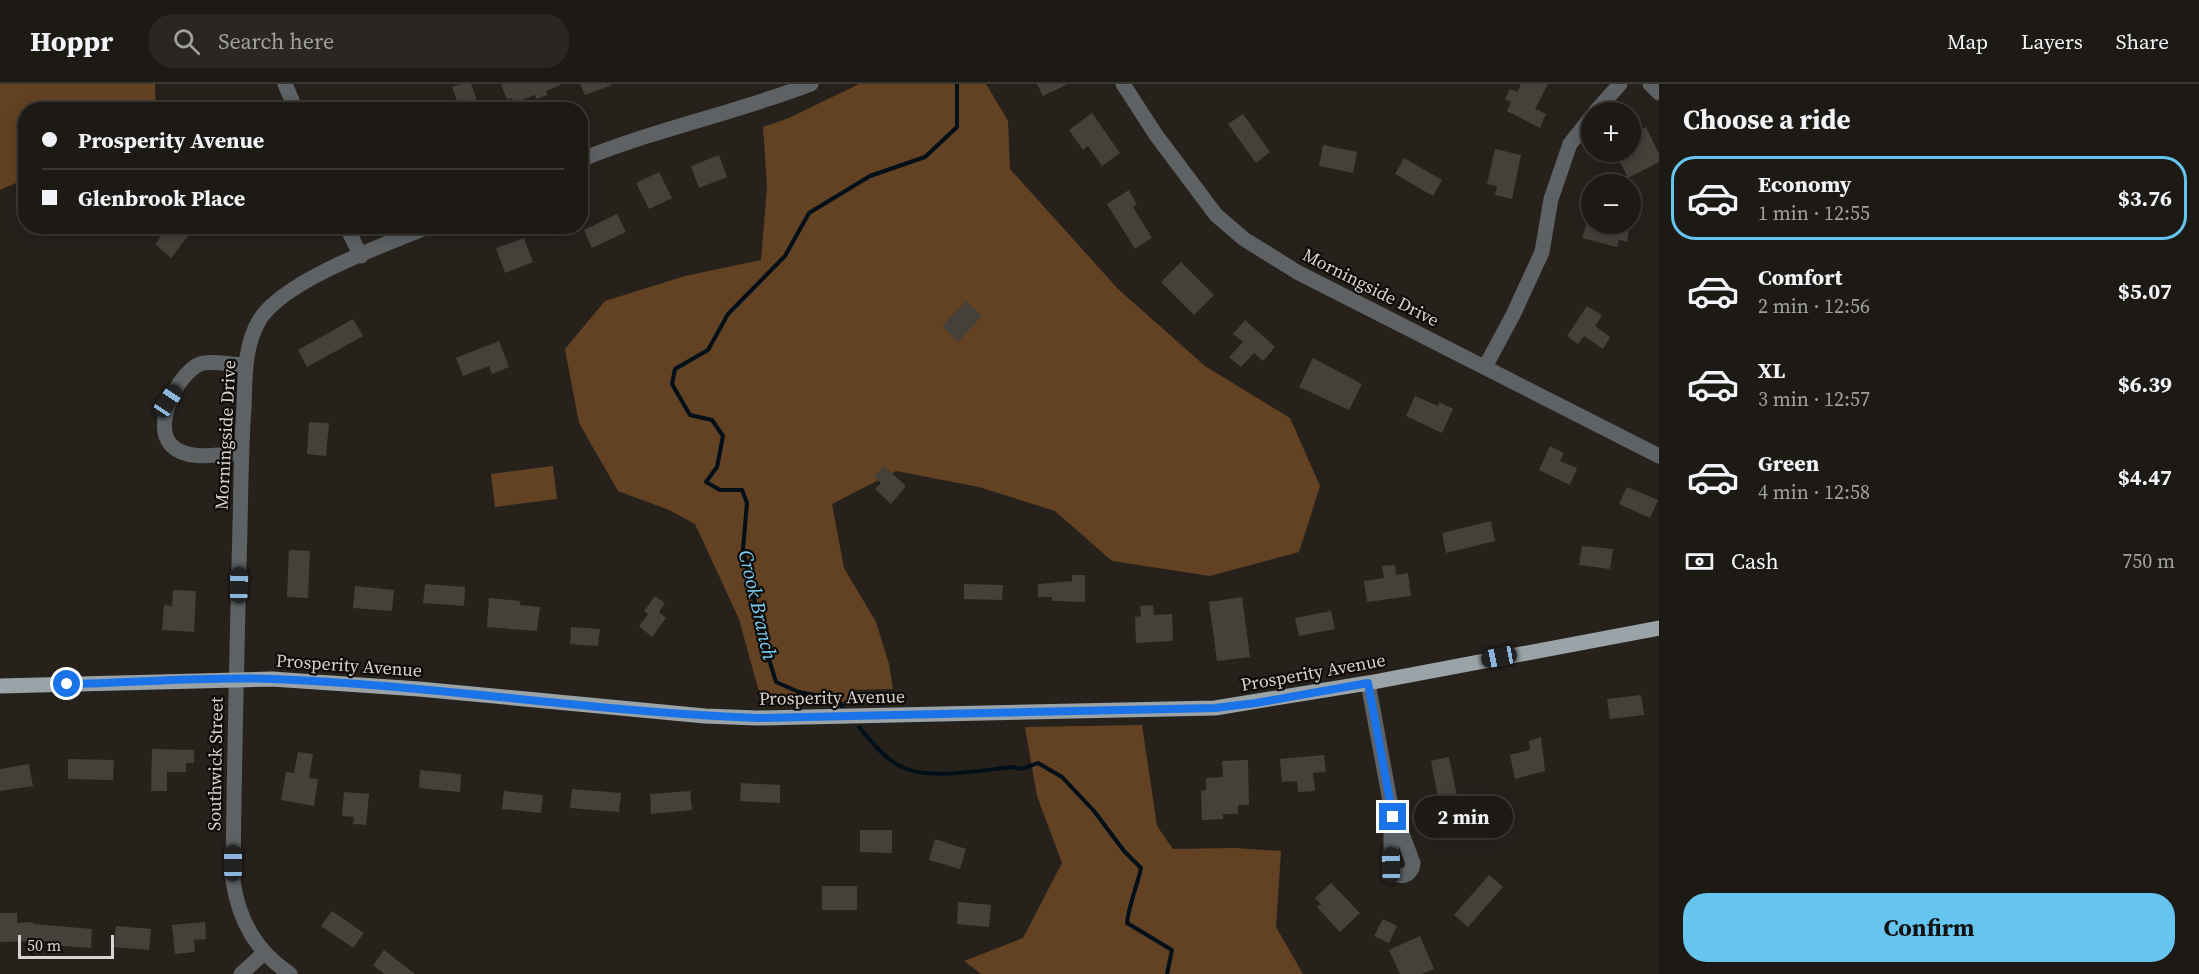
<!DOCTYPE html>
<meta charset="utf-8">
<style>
body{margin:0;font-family:"Source Serif 4",serif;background:#2a2622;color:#f1f3f6;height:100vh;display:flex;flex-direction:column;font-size:22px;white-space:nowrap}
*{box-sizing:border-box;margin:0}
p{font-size:20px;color:#a0a0a0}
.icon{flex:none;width:33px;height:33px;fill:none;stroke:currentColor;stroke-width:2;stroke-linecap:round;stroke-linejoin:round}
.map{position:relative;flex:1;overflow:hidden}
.drawer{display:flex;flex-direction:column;background:#1d1915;width:540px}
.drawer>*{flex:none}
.banner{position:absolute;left:18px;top:18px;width:570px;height:132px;border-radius:24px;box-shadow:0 3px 15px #0003,0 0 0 2px #3b3834;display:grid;align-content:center;height:132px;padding:0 24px;background:#1d1915}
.controls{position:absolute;left:1581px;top:18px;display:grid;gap:12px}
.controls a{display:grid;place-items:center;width:60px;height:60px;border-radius:50%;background:#1d1915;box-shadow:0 3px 15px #0003,0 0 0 2px #3b3834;font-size:30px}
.scale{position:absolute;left:18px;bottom:15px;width:96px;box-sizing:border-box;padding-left:6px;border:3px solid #d7d3cf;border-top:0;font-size:16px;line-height:21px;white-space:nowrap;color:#d7d3cf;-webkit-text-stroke:4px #0e0b09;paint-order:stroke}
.end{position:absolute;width:27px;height:27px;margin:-14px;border:8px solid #1a73e8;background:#fff;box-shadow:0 0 0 3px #fff}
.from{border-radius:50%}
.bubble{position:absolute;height:42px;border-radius:21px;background:#1d1915;box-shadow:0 3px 15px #0003,0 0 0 2px #3b3834;font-size:20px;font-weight:700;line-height:42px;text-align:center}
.car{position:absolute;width:18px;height:36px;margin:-18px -9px;border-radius:8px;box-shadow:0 0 4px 2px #0007;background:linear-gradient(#222 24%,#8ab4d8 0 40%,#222 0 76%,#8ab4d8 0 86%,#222 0)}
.banner b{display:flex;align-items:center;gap:21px;height:57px;font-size:22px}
.banner b+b{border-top:2px solid #3b3834}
.banner i{width:15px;height:15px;background:#f1f3f6}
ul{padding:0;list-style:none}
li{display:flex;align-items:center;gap:18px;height:84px;margin:0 12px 9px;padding:0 12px;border:3px solid transparent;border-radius:24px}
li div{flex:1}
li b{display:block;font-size:22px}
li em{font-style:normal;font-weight:700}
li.current{border-color:#65c5ef}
li>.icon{width:54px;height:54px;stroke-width:1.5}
h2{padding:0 24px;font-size:27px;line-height:72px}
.pay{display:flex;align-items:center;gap:15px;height:66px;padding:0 24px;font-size:22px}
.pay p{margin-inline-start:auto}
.button{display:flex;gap:12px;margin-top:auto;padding:12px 24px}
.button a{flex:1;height:69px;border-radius:24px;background:#65c5ef;color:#111;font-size:24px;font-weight:700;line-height:69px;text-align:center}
header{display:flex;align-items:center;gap:36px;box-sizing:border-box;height:84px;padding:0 30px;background:#1d1915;border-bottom:2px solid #3b3834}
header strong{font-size:28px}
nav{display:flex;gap:33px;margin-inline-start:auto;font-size:21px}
.search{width:420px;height:54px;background:#2a2622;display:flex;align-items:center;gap:15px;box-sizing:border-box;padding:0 21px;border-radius:24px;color:#a0a0a0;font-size:22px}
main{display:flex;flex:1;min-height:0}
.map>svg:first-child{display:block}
.green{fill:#634223}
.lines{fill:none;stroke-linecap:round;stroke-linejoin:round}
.stream{stroke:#000f18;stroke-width:4}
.building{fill:#46403a}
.minor{stroke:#5e6264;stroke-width:15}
.major{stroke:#9aa3a7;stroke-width:15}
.route{stroke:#1a73e8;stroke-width:8}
.labels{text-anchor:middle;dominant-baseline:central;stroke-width:4.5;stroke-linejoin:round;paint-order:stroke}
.street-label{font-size:18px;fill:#d7d3cf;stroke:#0e0b09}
.water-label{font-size:20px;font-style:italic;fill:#7acef4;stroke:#0e0b09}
</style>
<header>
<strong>Hoppr</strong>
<div class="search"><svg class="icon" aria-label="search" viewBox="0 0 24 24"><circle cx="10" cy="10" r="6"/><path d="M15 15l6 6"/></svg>Search here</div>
<nav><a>Map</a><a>Layers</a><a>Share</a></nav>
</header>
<main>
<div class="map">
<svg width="1659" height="890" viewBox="0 0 1659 890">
<rect width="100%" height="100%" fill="#27211c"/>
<path class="green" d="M 0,0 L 155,0 L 156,25 L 26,26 L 25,95 L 0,106 Z
M 859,0 L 986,0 L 1008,37 L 1010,85 L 1118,205 L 1205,282 L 1290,334 L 1320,402 L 1299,468 L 1210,492 L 1112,477 L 1055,427 L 979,403 L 896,387 L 832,420 L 844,484 L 876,538 L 889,580 L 893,605 L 850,606 L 850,618 L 762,619 L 739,535 L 695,440 L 669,426 L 618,407 L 579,339 L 565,265 L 605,217 L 685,192 L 761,176 L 767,103 L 763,43 L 789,34 Z
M 553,382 L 557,415 L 495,423 L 491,390 Z
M 1142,641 L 1157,742 L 1173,765 L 1236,764 L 1281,767 L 1276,843 L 1303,890 L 981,890 L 964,877 L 1023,854 L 1062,779 L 1037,712 L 1025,643 Z"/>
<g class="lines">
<path class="stream" d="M 842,622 L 837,615 L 799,608 L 776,598 L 764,559 L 743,465 L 747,419 L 742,406 L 720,406 L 706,398 L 717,383 L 723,352 L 712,336 L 690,331 L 672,300 L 675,285 L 708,266 L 728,230 L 785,172 L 809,129 L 870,92 L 925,73 L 957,43 L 957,0
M 859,643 C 871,657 886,677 904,684 C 933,696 981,686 1012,683 L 1022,685 L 1038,679 L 1062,693 L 1094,727 L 1124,767 L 1141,784 C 1137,803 1129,820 1127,839 L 1172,866 L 1167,890"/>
</g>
<path class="building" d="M 461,0 L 471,0 L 480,26 L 437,26 L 437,24 L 457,17 L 452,3 Z
M 501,0 L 561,0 L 561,1 L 546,7 L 547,11 L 537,15 L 535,11 L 514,19 L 512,14 L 507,16 Z
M 580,0 L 612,0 L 612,1 L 585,11 Z
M 1037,0 L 1068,0 L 1043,12 Z
M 1521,0 L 1548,0 L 1535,25 L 1546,30 L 1540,44 L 1507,27 L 1511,18 L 1505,15 L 1510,5 L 1517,8 Z
M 1092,29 L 1120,69 L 1102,82 L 1088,62 L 1083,66 L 1069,46 Z
M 1243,30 L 1270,68 L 1256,79 L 1228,40 Z
M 1646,43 L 1659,70 L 1659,78 L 1628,94 L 1615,68 L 1630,68 L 1630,63 L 1636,60 L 1631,51 Z
M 1323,61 L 1357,68 L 1353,89 L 1319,82 Z
M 1495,65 L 1521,71 L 1512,115 L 1495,111 L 1497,102 L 1487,100 Z
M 719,71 L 727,93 L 699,104 L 691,82 Z
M 1404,74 L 1442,96 L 1433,112 L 1395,90 Z
M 659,88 L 672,114 L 649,125 L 636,99 Z
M 1129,106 L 1137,121 L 1133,123 L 1152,154 L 1135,165 L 1107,120 Z
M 617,130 L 626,148 L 592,164 L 584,146 Z
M 1587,138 L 1626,140 L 1624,146 L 1629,147 L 1627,158 L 1619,156 L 1617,163 L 1582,154 Z
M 169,142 L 196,142 L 171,174 L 155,160 Z
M 524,154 L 533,178 L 505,189 L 496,164 Z
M 1181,178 L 1214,211 L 1194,231 L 1161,198 Z
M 966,217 L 982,232 L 958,258 L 942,242 Z
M 1587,222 L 1602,231 L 1595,242 L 1610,253 L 1603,265 L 1584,252 L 1578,260 L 1567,252 Z
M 353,235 L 363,252 L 307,283 L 298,266 Z
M 1245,236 L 1275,263 L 1263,277 L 1254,269 L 1241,283 L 1229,273 L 1243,258 L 1233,250 Z
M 499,257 L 509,283 L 492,290 L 489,282 L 463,292 L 456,274 Z
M 1313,274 L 1362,300 L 1349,326 L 1299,303 Z
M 1415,312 L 1438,322 L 1439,318 L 1453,325 L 1442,349 L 1406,332 Z
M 309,338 L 329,339 L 326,372 L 307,370 Z
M 1550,362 L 1564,369 L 1560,377 L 1577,384 L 1570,401 L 1539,386 Z
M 884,382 L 906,402 L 891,420 L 875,405 L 881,399 L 874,393 Z
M 1627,403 L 1658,416 L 1650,434 L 1619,420 Z
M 1491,437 L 1495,457 L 1446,469 L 1442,449 Z
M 1582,462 L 1613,465 L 1610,485 L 1579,481 Z
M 289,466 L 310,467 L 308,514 L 287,513 Z
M 1395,481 L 1396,491 L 1408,489 L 1411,512 L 1367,518 L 1364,497 L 1384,494 L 1382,482 Z
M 1072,491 L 1085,491 L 1085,518 L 1052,517 L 1052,513 L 1038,513 L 1038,500 L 1072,497 Z
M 425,500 L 465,503 L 464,522 L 423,519 Z
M 964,500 L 1003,501 L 1002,516 L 964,515 Z
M 355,502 L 394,506 L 392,527 L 353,524 Z
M 173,506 L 196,507 L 194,548 L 162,546 L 164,521 L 172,522 Z
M 655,512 L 665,519 L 659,528 L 666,534 L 652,553 L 639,542 L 648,530 L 644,527 Z
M 1242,513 L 1250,573 L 1217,577 L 1209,518 Z
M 489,514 L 520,517 L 520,521 L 540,523 L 537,547 L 487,543 Z
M 1153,521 L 1154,531 L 1172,530 L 1173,557 L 1136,559 L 1135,533 L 1141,532 L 1140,522 Z
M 1331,527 L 1335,545 L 1299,552 L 1295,534 Z
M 571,543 L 600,545 L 598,562 L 570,560 Z
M 1641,611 L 1644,631 L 1610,635 L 1607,615 Z
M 1541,653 L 1545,687 L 1515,695 L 1510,671 L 1530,666 L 1529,657 Z
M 152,665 L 194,666 L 194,679 L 186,679 L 186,688 L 167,688 L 167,707 L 151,707 Z
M 298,668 L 313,670 L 309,694 L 318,695 L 314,722 L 281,716 L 286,688 L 294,689 Z
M 1324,671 L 1326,688 L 1313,689 L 1315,707 L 1298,708 L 1297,697 L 1282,698 L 1280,675 Z
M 1449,673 L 1461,730 L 1442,734 L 1431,677 Z
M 68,675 L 114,676 L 113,696 L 68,695 Z
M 1248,676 L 1249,721 L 1238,721 L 1238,730 L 1223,730 L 1223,735 L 1202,736 L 1201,707 L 1206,706 L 1206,694 L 1223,693 L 1222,677 Z
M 29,680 L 33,702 L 0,707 L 0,685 Z
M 420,686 L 461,690 L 460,708 L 419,704 Z
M 741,699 L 780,701 L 780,719 L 740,717 Z
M 572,705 L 621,709 L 619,728 L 570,724 Z
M 504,707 L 543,711 L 541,729 L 502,725 Z
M 690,707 L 692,726 L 651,730 L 650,710 Z
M 344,708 L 369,710 L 366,741 L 353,740 L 354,733 L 342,732 Z
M 860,746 L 892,746 L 892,769 L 860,768 Z
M 935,755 L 966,765 L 960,785 L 929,776 Z
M 1489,791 L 1503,803 L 1468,843 L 1454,831 Z
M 1331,799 L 1360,829 L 1340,848 L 1317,823 L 1321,820 L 1315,814 Z
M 822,802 L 857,802 L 857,826 L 822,826 Z
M 958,818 L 991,821 L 989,843 L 957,840 Z
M 332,827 L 364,849 L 353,864 L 321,842 Z
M 0,829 L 17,829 L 17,839 L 33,838 L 33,840 L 92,845 L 91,864 L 50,861 L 50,857 L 0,858 Z
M 1383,835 L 1397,842 L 1389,859 L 1374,852 Z
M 205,838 L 206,855 L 194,856 L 195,868 L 175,870 L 172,841 Z
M 116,842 L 151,845 L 149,866 L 114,863 Z
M 1420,852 L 1434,885 L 1422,890 L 1400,890 L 1389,866 Z
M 384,866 L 415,890 L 384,890 L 373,881 Z"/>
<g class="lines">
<path class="minor" d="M 285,0 L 296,26
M 1123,0 L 1156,51 L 1216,131 L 1244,155 L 1297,188 L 1659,372
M 1650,0 L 1659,9
M 1595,28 L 1620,0
M 580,76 C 656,45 735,29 811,0
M 346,142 L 361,172
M 1485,283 L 1513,231 L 1542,168 L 1551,115 L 1570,60 L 1592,32
M 242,369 C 221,370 187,378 171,361 C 152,341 178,289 200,280 C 209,276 235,281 246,281
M 1368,599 L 1393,733
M 1393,733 L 1396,734 L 1413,779 C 1412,794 1394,797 1391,781 L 1391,737 Z
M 241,890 L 264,869
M 290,890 C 256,867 239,837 233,797 C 234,679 237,560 240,442 C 241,403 241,363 244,324 C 245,294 244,261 260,235 C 286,195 385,161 430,142"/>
<path class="major" d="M 0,602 L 272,595 L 419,605 L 705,632 L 757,634 L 1215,624 L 1368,599 L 1659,544"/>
</g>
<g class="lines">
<path class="route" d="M 67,600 C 135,599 204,592 272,595 C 434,601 595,628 758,634 L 1215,624 L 1256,619 L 1368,599 L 1393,733"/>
</g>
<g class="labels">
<g class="street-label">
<text transform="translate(1371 203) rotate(27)">Morningside Drive</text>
<text transform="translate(225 351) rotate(-87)">Morningside Drive</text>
<text transform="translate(349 581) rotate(4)">Prosperity Avenue</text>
<text transform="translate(1313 588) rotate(-10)">Prosperity Avenue</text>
<text transform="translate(832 613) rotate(-1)">Prosperity Avenue</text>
<text transform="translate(215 680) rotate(-89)">Southwick Street</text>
</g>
<g class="water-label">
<text transform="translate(758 521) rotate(77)">Crook Branch</text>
</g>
</g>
</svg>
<div class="controls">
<a>+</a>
<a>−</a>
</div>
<div class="scale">50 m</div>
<i class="end from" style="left:67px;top:600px"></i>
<i class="end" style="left:1393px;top:733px"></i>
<div class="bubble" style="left:1414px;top:712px;width:99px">2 min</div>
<i class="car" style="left:168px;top:317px;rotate:34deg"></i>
<i class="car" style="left:239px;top:501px;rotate:1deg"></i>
<i class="car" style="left:1499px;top:573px;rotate:259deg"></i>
<i class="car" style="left:233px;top:779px;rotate:0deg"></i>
<i class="car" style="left:1391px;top:781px;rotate:359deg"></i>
<div class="banner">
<b><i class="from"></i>Prosperity Avenue</b>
<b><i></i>Glenbrook Place</b>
</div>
</div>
<section class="drawer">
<h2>Choose a ride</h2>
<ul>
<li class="current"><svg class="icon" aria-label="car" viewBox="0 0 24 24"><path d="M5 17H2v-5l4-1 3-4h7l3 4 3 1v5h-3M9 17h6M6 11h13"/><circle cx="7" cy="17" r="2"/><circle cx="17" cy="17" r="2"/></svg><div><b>Economy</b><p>1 min · 12:55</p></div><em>$3.76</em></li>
<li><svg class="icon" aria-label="car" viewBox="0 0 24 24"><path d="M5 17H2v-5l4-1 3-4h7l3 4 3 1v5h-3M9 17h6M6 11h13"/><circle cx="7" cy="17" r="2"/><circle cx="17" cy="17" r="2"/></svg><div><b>Comfort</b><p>2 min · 12:56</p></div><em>$5.07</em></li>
<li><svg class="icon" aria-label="car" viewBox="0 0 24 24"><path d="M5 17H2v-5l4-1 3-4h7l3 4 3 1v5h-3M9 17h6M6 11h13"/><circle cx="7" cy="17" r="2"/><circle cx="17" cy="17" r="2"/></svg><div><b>XL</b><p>3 min · 12:57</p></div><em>$6.39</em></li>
<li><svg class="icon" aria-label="car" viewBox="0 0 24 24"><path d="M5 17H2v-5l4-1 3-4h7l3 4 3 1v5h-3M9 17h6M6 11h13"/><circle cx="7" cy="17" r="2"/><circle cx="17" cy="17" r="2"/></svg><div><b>Green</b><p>4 min · 12:58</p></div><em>$4.47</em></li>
</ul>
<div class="pay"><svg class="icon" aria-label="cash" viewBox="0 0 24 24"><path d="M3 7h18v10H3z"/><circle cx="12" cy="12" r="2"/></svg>Cash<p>750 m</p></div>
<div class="button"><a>Confirm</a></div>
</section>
</main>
